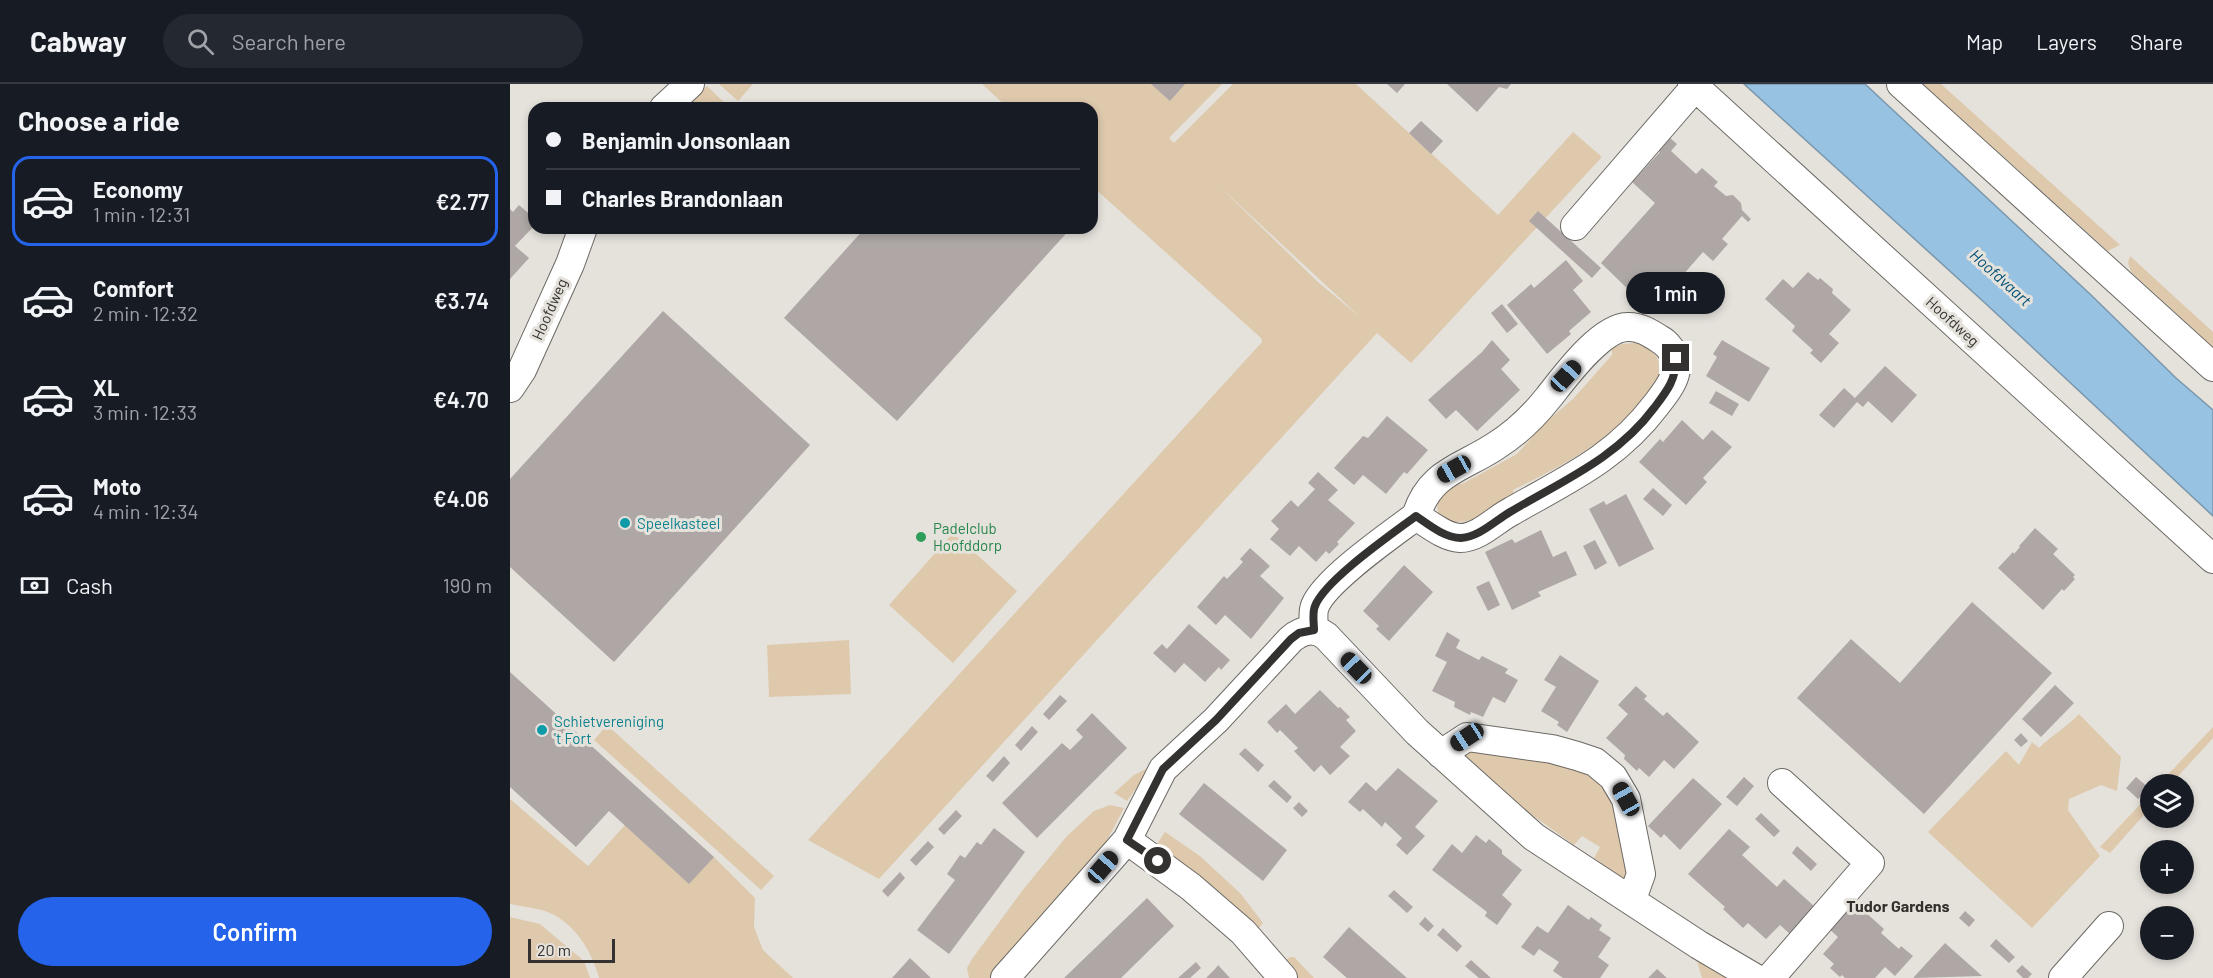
<!DOCTYPE html>
<meta charset="utf-8">
<style>
body{margin:0;font-family:Barlow,sans-serif;background:#242831;color:#f1f3f6;height:100vh;display:flex;flex-direction:column;font-size:22px;white-space:nowrap}
*{box-sizing:border-box;margin:0}
p{font-size:20px;color:#9ea1a6}
.icon{flex:none;width:33px;height:33px;fill:none;stroke:currentColor;stroke-width:2;stroke-linecap:round;stroke-linejoin:round}
.map{position:relative;flex:1;overflow:hidden}
.panel{display:flex;flex-direction:column;background:#171b24;width:510px}
.panel>*{flex:none}
.guide{position:absolute;left:18px;top:18px;width:570px;height:132px;border-radius:18px;box-shadow:0 3px 9px #0003;display:grid;align-content:center;height:132px;padding:0 18px;background:#171b24}
.fabs{position:absolute;left:1630px;top:690px;display:grid;gap:12px}
.fabs a{display:grid;place-items:center;width:54px;height:54px;border-radius:50%;background:#171b24;box-shadow:0 3px 9px #0003;font-size:30px}
.scale{position:absolute;left:18px;bottom:15px;width:87px;box-sizing:border-box;padding-left:6px;border:3px solid #343230;border-top:0;font-size:16px;line-height:21px;white-space:nowrap;color:#343230;-webkit-text-stroke:4px #e5e2dc;paint-order:stroke}
.end{position:absolute;width:27px;height:27px;margin:-14px;border:8px solid #343230;background:#fff;box-shadow:0 0 0 3px #fff}
.from{border-radius:50%}
.bubble{position:absolute;height:42px;border-radius:21px;background:#171b24;box-shadow:0 3px 9px #0003;font-size:20px;font-weight:600;line-height:42px;text-align:center}
.car{position:absolute;width:18px;height:36px;margin:-18px -9px;border-radius:8px;box-shadow:0 0 4px 2px #0007;background:linear-gradient(#222 24%,#8ab4d8 0 40%,#222 0 76%,#8ab4d8 0 86%,#222 0)}
.guide b{display:flex;align-items:center;gap:21px;height:57px;font-size:22px}
.guide b+b{border-top:2px solid #363941}
.guide i{width:15px;height:15px;background:#f1f3f6}
ul{padding:0;list-style:none}
li{display:flex;align-items:center;gap:18px;height:90px;margin:0 12px 9px;padding:0 6px;border:3px solid transparent;border-radius:18px}
li div{flex:1}
li b{display:block;font-size:22px}
li em{font-style:normal;font-weight:600}
li.active{border-color:#2563eb}
li>.icon{width:54px;height:54px;stroke-width:1.5}
h2{padding:0 18px;font-size:27px;line-height:72px}
.pay{display:flex;align-items:center;gap:15px;height:66px;padding:0 18px;font-size:22px}
.pay p{margin-inline-start:auto}
.button{display:flex;gap:12px;margin-top:auto;padding:12px 18px}
.button a{flex:1;height:69px;border-radius:36px;background:#2563eb;color:#fff;font-size:24px;font-weight:600;line-height:69px;text-align:center}
header{display:flex;align-items:center;gap:36px;box-sizing:border-box;height:84px;padding:0 30px;background:#171b24;border-bottom:2px solid #363941}
header strong{font-size:28px}
nav{display:flex;gap:33px;margin-inline-start:auto;font-size:21px}
.search{width:420px;height:54px;background:#242831;display:flex;align-items:center;gap:15px;box-sizing:border-box;padding:0 21px;border-radius:33px;color:#9ea1a6;font-size:22px}
main{display:flex;flex:1;min-height:0}
.map>svg:first-child{display:block}
.green{fill:#dec9ad;fill-rule:evenodd}
.water{fill:#98c2e1;stroke:#7a97ac;stroke-width:1.5}
.building{fill:#aea7a6}
.lines{fill:none;stroke-linecap:round;stroke-linejoin:round}
.minor-casing{stroke:#6c6964;stroke-width:30}
.minor{stroke:#fff;stroke-width:28}
.route{stroke:#343230;stroke-width:8}
.culture-dot{fill:#0f9aa8;stroke:#e5e2dc;stroke-width:2}
.leisure-dot{fill:#2e9e5b;stroke:#e5e2dc;stroke-width:2}
.labels{text-anchor:middle;dominant-baseline:central;stroke-width:6;stroke-linejoin:round;paint-order:stroke}
.street-label{font-size:15px;fill:#343230;stroke:#e5e2dc}
.culture-label{font-size:15px;fill:#0d838f;stroke:#e5e2dc;text-anchor:start}
.leisure-label{font-size:15px;fill:#27864d;stroke:#e5e2dc;text-anchor:start}
.water-label{font-size:16px;font-style:italic;fill:#015077;stroke:#e5e2dc}
.neighbourhood-label{font-size:16px;font-weight:bold;fill:#33302c;stroke:#e5e2dc}
</style>
<header>
<strong>Cabway</strong>
<div class="search"><svg class="icon" aria-label="search" viewBox="0 0 24 24"><circle cx="10" cy="10" r="6"/><path d="M15 15l6 6"/></svg>Search here</div>
<nav><a>Map</a><a>Layers</a><a>Share</a></nav>
</header>
<main>
<section class="panel">
<h2>Choose a ride</h2>
<ul>
<li class="active"><svg class="icon" aria-label="car" viewBox="0 0 24 24"><path d="M5 17H2v-5l4-1 3-4h7l3 4 3 1v5h-3M9 17h6M6 11h13"/><circle cx="7" cy="17" r="2"/><circle cx="17" cy="17" r="2"/></svg><div><b>Economy</b><p>1 min · 12:31</p></div><em>€2.77</em></li>
<li><svg class="icon" aria-label="car" viewBox="0 0 24 24"><path d="M5 17H2v-5l4-1 3-4h7l3 4 3 1v5h-3M9 17h6M6 11h13"/><circle cx="7" cy="17" r="2"/><circle cx="17" cy="17" r="2"/></svg><div><b>Comfort</b><p>2 min · 12:32</p></div><em>€3.74</em></li>
<li><svg class="icon" aria-label="car" viewBox="0 0 24 24"><path d="M5 17H2v-5l4-1 3-4h7l3 4 3 1v5h-3M9 17h6M6 11h13"/><circle cx="7" cy="17" r="2"/><circle cx="17" cy="17" r="2"/></svg><div><b>XL</b><p>3 min · 12:33</p></div><em>€4.70</em></li>
<li><svg class="icon" aria-label="car" viewBox="0 0 24 24"><path d="M5 17H2v-5l4-1 3-4h7l3 4 3 1v5h-3M9 17h6M6 11h13"/><circle cx="7" cy="17" r="2"/><circle cx="17" cy="17" r="2"/></svg><div><b>Moto</b><p>4 min · 12:34</p></div><em>€4.06</em></li>
</ul>
<div class="pay"><svg class="icon" aria-label="cash" viewBox="0 0 24 24"><path d="M3 7h18v10H3z"/><circle cx="12" cy="12" r="2"/></svg>Cash<p>190 m</p></div>
<div class="button"><a>Confirm</a></div>
</section>
<div class="map">
<svg width="1703" height="894" viewBox="0 0 1703 894">
<rect width="100%" height="100%" fill="#e5e2dc"/>
<path class="green" d="M 209,0 L 243,0 L 228,17 Z
M 472,0 L 712,0 L 659,54 L 664,59 L 723,0 L 846,0 L 988,131 L 1063,48 L 1092,73 L 901,279 L 867,249 L 369,795 L 298,756 L 752,258 L 751,254 L 582,102 L 582,24 L 498,24 ZM 708,101 L 850,233 L 808,198 Z
M 1413,0 L 1431,0 L 1610,161 L 1598,167 Z
M 197,2 L 220,24 L 172,24 Z
M 1620,172 L 1703,248 L 1703,263 L 1621,188 L 1618,179 Z
M 1125,259 C 1135,262 1145,267 1149,278 C 1153,292 1145,300 1137,311 C 1103,357 1053,381 1003,406 L 1004,411 C 981,425 958,447 930,434 C 922,415 932,409 946,399 L 952,400 L 1007,370 L 1036,338 L 1063,315 L 1102,271 L 1102,264 L 1112,260 Z
M 443,449 L 507,507 L 443,579 L 379,521 Z
M 339,556 L 341,610 L 259,613 L 257,561 Z
M 1569,630 L 1611,673 L 1607,707 L 1591,701 L 1559,715 L 1558,726 L 1590,772 L 1522,844 L 1418,748 L 1496,667 L 1509,681 L 1522,658 L 1529,664 C 1542,651 1557,643 1569,630 Z
M 97,641 L 264,792 L 251,806 L 84,656 Z
M 1703,643 L 1703,654 L 1661,700 L 1649,700 Z
M 956,666 L 1057,678 L 1100,704 L 1119,781 L 1115,796 L 1084,774 L 1090,763 L 1072,752 L 1064,761 L 1014,725 L 954,673 Z
M 642,682 L 617,717 L 604,709 L 624,691 Z
M 1641,709 L 1641,723 L 1600,769 L 1590,763 Z
M 0,715 L 78,782 L 115,741 L 204,773 L 245,814 L 244,843 L 253,866 L 283,894 L 89,894 C 83,870 66,841 42,830 C 31,824 13,823 0,820 Z
M 600,721 L 614,724 L 590,770 L 482,894 L 459,894 L 457,884 L 462,875 L 512,807 L 557,752 L 584,727 Z
M 655,748 L 690,772 L 731,810 L 753,839 L 747,846 L 714,812 L 645,763 Z
M 0,833 L 30,840 L 74,877 L 80,894 L 0,894 Z
M 780,873 L 784,873 L 804,894 L 785,894 L 773,878 Z
M 1191,873 L 1221,894 L 1192,894 L 1187,877 Z"/>
<path class="water" d="M 1234,0 L 1355,0 L 1581,211 L 1666,294 L 1703,326 L 1703,432 L 1475,219 Z"/>
<path class="building" d="M 641,0 L 675,0 L 660,17 Z
M 877,0 L 895,0 L 887,9 Z
M 937,0 L 1001,0 L 997,5 L 989,3 L 967,28 Z
M 911,37 L 933,57 L 921,70 L 899,49 Z
M 1159,53 L 1167,60 L 1161,67 L 1186,90 L 1192,84 L 1208,98 L 1204,102 L 1216,112 L 1223,111 L 1231,119 L 1232,126 L 1241,135 L 1238,138 L 1232,132 L 1212,155 L 1218,160 L 1203,177 L 1193,168 L 1143,225 L 1126,210 L 1125,212 L 1091,179 L 1145,119 L 1122,98 L 1150,68 L 1148,66 Z
M 9,121 L 24,134 L 24,142 L 5,162 L 19,174 L 0,195 L 0,125 L 3,128 Z
M 1028,127 L 1091,184 L 1082,194 L 1019,137 Z
M 355,144 L 561,144 L 387,337 L 274,234 Z
M 1056,176 L 1073,197 L 1063,206 L 1081,228 L 1059,247 L 1061,250 L 1037,270 L 997,221 L 1020,201 L 1021,200 L 1024,204 Z
M 1298,188 L 1308,196 L 1310,194 L 1323,205 L 1322,209 L 1341,226 L 1319,250 L 1329,259 L 1311,279 L 1300,269 L 1303,266 L 1282,247 L 1285,242 L 1255,215 L 1273,195 L 1283,204 Z
M 992,220 L 1008,240 L 997,249 L 981,229 Z
M 153,227 L 300,361 L 104,578 L 0,483 L 0,395 Z
M 982,256 L 1000,276 L 991,285 L 1010,306 L 967,347 L 946,326 L 936,335 L 918,316 L 972,268 Z
M 1212,256 L 1260,284 L 1239,318 L 1196,292 L 1207,273 L 1203,270 Z
M 1375,282 L 1407,311 L 1382,339 L 1358,317 L 1353,323 L 1347,318 L 1324,344 L 1309,331 L 1334,304 L 1345,314 Z
M 1206,307 L 1229,320 L 1222,332 L 1199,319 Z
M 877,332 L 918,366 L 897,390 L 894,388 L 876,410 L 853,391 L 844,401 L 824,384 L 853,352 L 858,354 Z
M 1172,336 L 1193,356 L 1202,346 L 1222,363 L 1193,394 L 1197,398 L 1176,421 L 1129,378 L 1150,355 L 1153,358 Z
M 808,388 L 828,406 L 818,416 L 845,439 L 827,458 L 829,460 L 819,470 L 816,467 L 806,478 L 789,462 L 780,472 L 760,455 L 769,445 L 761,437 L 781,416 L 788,423 L 805,405 L 798,399 Z
M 1143,404 L 1162,421 L 1153,432 L 1133,415 Z
M 1116,410 L 1144,465 L 1109,483 L 1079,425 L 1094,417 L 1096,421 Z
M 1525,444 L 1548,465 L 1543,470 L 1565,491 L 1563,493 L 1565,495 L 1554,507 L 1552,505 L 1533,526 L 1488,484 L 1503,468 L 1504,470 L 1510,463 L 1509,462 Z
M 1031,446 L 1043,473 L 1056,467 L 1067,491 L 1028,508 L 1031,512 L 1002,526 L 975,468 L 1002,455 L 1005,459 Z
M 1085,456 L 1097,479 L 1085,486 L 1073,462 Z
M 740,464 L 760,482 L 750,492 L 774,514 L 741,555 L 715,531 L 706,541 L 687,523 L 714,492 L 717,495 L 733,478 L 730,475 Z
M 894,481 L 923,508 L 879,557 L 866,545 L 869,542 L 853,527 Z
M 979,497 L 990,521 L 978,527 L 966,503 Z
M 1462,518 L 1542,589 L 1414,730 L 1287,614 L 1341,555 L 1390,599 Z
M 679,540 L 720,576 L 711,586 L 709,583 L 695,598 L 674,579 L 665,589 L 643,569 L 652,560 L 657,565 Z
M 937,548 L 950,556 L 946,564 L 969,576 L 972,572 L 998,585 L 995,589 L 1008,596 L 995,619 L 983,613 L 973,633 L 961,628 L 960,631 L 944,623 L 945,618 L 922,607 L 937,578 L 925,572 Z
M 1050,571 L 1089,597 L 1057,648 L 1047,641 L 1049,638 L 1031,627 L 1046,603 L 1034,596 Z
M 0,588 L 204,773 L 179,800 L 99,727 L 66,763 L 0,703 Z
M 1545,601 L 1564,619 L 1531,653 L 1512,635 Z
M 1126,602 L 1137,612 L 1134,615 L 1153,632 L 1157,628 L 1189,658 L 1164,685 L 1154,676 L 1139,693 L 1129,684 L 1127,687 L 1114,675 L 1115,671 L 1096,654 L 1118,630 L 1108,621 Z
M 810,606 L 828,624 L 830,623 L 840,633 L 836,636 L 846,647 L 830,663 L 840,672 L 820,691 L 811,681 L 804,688 L 784,667 L 788,664 L 770,646 L 767,649 L 757,638 L 776,620 L 785,630 Z
M 550,611 L 557,617 L 539,636 L 533,630 Z
M 582,629 L 617,664 L 527,754 L 492,719 L 552,659 L 560,666 L 573,653 L 566,646 Z
M 522,642 L 528,648 L 511,667 L 505,661 Z
M 1511,649 L 1518,657 L 1511,663 L 1504,656 Z
M 735,664 L 754,681 L 748,688 L 729,670 Z
M 494,672 L 500,679 L 483,698 L 476,692 Z
M 888,684 L 928,717 L 905,743 L 915,752 L 897,771 L 886,761 L 892,754 L 875,738 L 872,743 L 853,725 L 850,728 L 838,718 L 856,698 L 866,707 Z
M 1234,693 L 1244,702 L 1227,722 L 1216,713 Z
M 1626,693 L 1639,704 L 1628,715 L 1616,704 Z
M 1183,694 L 1212,720 L 1170,766 L 1154,750 L 1151,754 L 1138,742 Z
M 764,696 L 782,713 L 777,719 L 758,702 Z
M 694,699 L 777,766 L 753,797 L 669,730 Z
M 789,718 L 798,727 L 792,733 L 783,724 Z
M 446,726 L 452,732 L 434,751 L 428,745 Z
M 1251,729 L 1270,747 L 1264,753 L 1245,735 Z
M 484,744 L 515,768 L 439,870 L 407,846 L 445,796 L 437,790 L 450,771 L 455,774 L 467,758 L 471,761 Z
M 1219,745 L 1240,763 L 1232,771 L 1267,803 L 1274,795 L 1304,822 L 1280,850 L 1270,841 L 1256,855 L 1238,839 L 1233,844 L 1213,825 L 1215,823 L 1178,790 Z
M 966,751 L 976,759 L 979,755 L 992,766 L 992,770 L 1012,786 L 992,811 L 1002,820 L 987,841 L 975,832 L 977,828 L 922,786 L 942,760 L 952,769 Z
M 418,757 L 424,763 L 406,782 L 400,776 Z
M 1287,762 L 1307,780 L 1301,787 L 1282,769 Z
M 390,788 L 395,794 L 378,813 L 372,807 Z
M 884,806 L 903,823 L 897,829 L 878,812 Z
M 637,814 L 664,842 L 611,894 L 554,894 Z
M 1343,817 L 1374,845 L 1371,849 L 1389,865 L 1391,862 L 1403,872 L 1385,892 L 1375,883 L 1365,894 L 1335,894 L 1332,891 L 1330,893 L 1320,884 L 1324,880 L 1313,870 L 1328,853 L 1318,844 Z
M 1058,821 L 1079,836 L 1081,833 L 1092,841 L 1089,846 L 1101,854 L 1088,873 L 1099,881 L 1090,894 L 1053,894 L 1043,887 L 1049,878 L 1029,865 L 1024,872 L 1011,863 L 1027,842 L 1038,849 Z
M 1455,827 L 1465,836 L 1459,843 L 1449,834 Z
M 915,833 L 924,842 L 918,848 L 909,840 Z
M 839,843 L 848,851 L 897,894 L 837,894 L 813,873 Z
M 933,844 L 952,862 L 947,868 L 927,851 Z
M 1486,855 L 1505,873 L 1499,879 L 1480,862 Z
M 1435,859 L 1471,891 L 1472,892 L 1403,894 Z
M 400,874 L 402,876 L 421,894 L 382,894 Z
M 961,876 L 981,894 L 969,894 L 955,882 Z
M 686,878 L 691,884 L 680,894 L 668,894 Z
M 708,881 L 720,894 L 696,894 L 706,884 Z
M 1512,881 L 1522,890 L 1518,894 L 1513,894 L 1506,887 Z
M 1147,885 L 1157,894 L 1138,894 Z"/>
<g class="lines">
<defs>
<path id="minor" d="M 1182,0 L 1703,475
M 1391,0 L 1703,283
M 154,24 L 180,0
M 1065,142 L 1185,3
M 0,304 L 12,286 L 60,180 L 73,144
M 804,546 C 804,539 802,529 805,522 C 815,496 882,450 906,432 C 919,440 934,453 950,454 C 969,454 986,435 1002,427 C 1058,395 1106,374 1146,321 C 1153,312 1162,301 1165,290 C 1169,278 1163,266 1154,258 C 1143,251 1131,242 1117,243 C 1090,244 1054,294 1038,314 C 1023,333 1005,350 984,363 C 950,385 920,388 906,432
M 931,670 L 957,653 L 1042,665 L 1067,672 L 1085,678 L 1103,693 L 1116,715 L 1131,790 L 1122,815
M 617,756 L 681,803 L 733,848 L 773,894
M 495,894 L 617,756 L 653,685 L 706,636 L 781,555 C 792,546 804,543 816,552 L 907,648 L 1024,753 L 1189,861 L 1245,894
M 1260,894 L 1360,779 L 1272,699
M 1553,894 L 1599,842"/>
</defs>
<use href="#minor" class="minor-casing"/>
<use href="#minor" class="minor"/>
</g>
<g class="lines">
<path class="route" d="M 648,777 L 617,756 L 653,685 L 706,636 L 781,555 L 789,549 L 804,546 C 804,539 802,529 805,522 C 815,496 882,450 906,432 C 919,441 935,454 951,454 C 969,453 985,437 1000,428 C 1052,397 1107,374 1144,324 C 1157,307 1166,296 1166,274"/>
</g>
<g class="culture-dot">
<circle cx="115" cy="439" r="6"/>
<circle cx="32" cy="646" r="6"/>
</g>
<circle class="leisure-dot" cx="411" cy="453" r="6"/>
<g class="labels">
<g class="street-label">
<text transform="translate(39 225) rotate(-66)">Hoofdweg</text>
<text transform="translate(1443 237) rotate(42)">Hoofdweg</text>
</g>
<g class="culture-label">
<text x="127" y="439">Speelkasteel</text>
<text x="44" y="637">Schietvereniging<tspan x="44" dy="17">'t Fort</tspan></text>
</g>
<g class="leisure-label">
<text x="423" y="444">Padelclub<tspan x="423" dy="17">Hoofddorp</tspan></text>
</g>
<g class="water-label">
<text transform="translate(1491 193) rotate(42)">Hoofdvaart</text>
</g>
<g class="neighbourhood-label">
<text x="1388" y="821">Tudor Gardens</text>
</g>
</g>
</svg>
<div class="fabs">
<a><svg class="icon" aria-label="layers" viewBox="0 0 24 24"><path d="M12 4l9 5-9 5-9-5zM3 14l9 5 9-5"/></svg></a>
<a>+</a>
<a>−</a>
</div>
<div class="scale">20 m</div>
<i class="end from" style="left:648px;top:777px"></i>
<i class="end" style="left:1166px;top:274px"></i>
<div class="bubble" style="left:1116px;top:188px;width:99px">1 min</div>
<i class="car" style="left:1056px;top:292px;rotate:43deg"></i>
<i class="car" style="left:944px;top:385px;rotate:241deg"></i>
<i class="car" style="left:846px;top:584px;rotate:316deg"></i>
<i class="car" style="left:957px;top:653px;rotate:237deg"></i>
<i class="car" style="left:1116px;top:715px;rotate:331deg"></i>
<i class="car" style="left:593px;top:783px;rotate:41deg"></i>
<div class="guide">
<b><i class="from"></i>Benjamin Jonsonlaan</b>
<b><i></i>Charles Brandonlaan</b>
</div>
</div>
</main>
